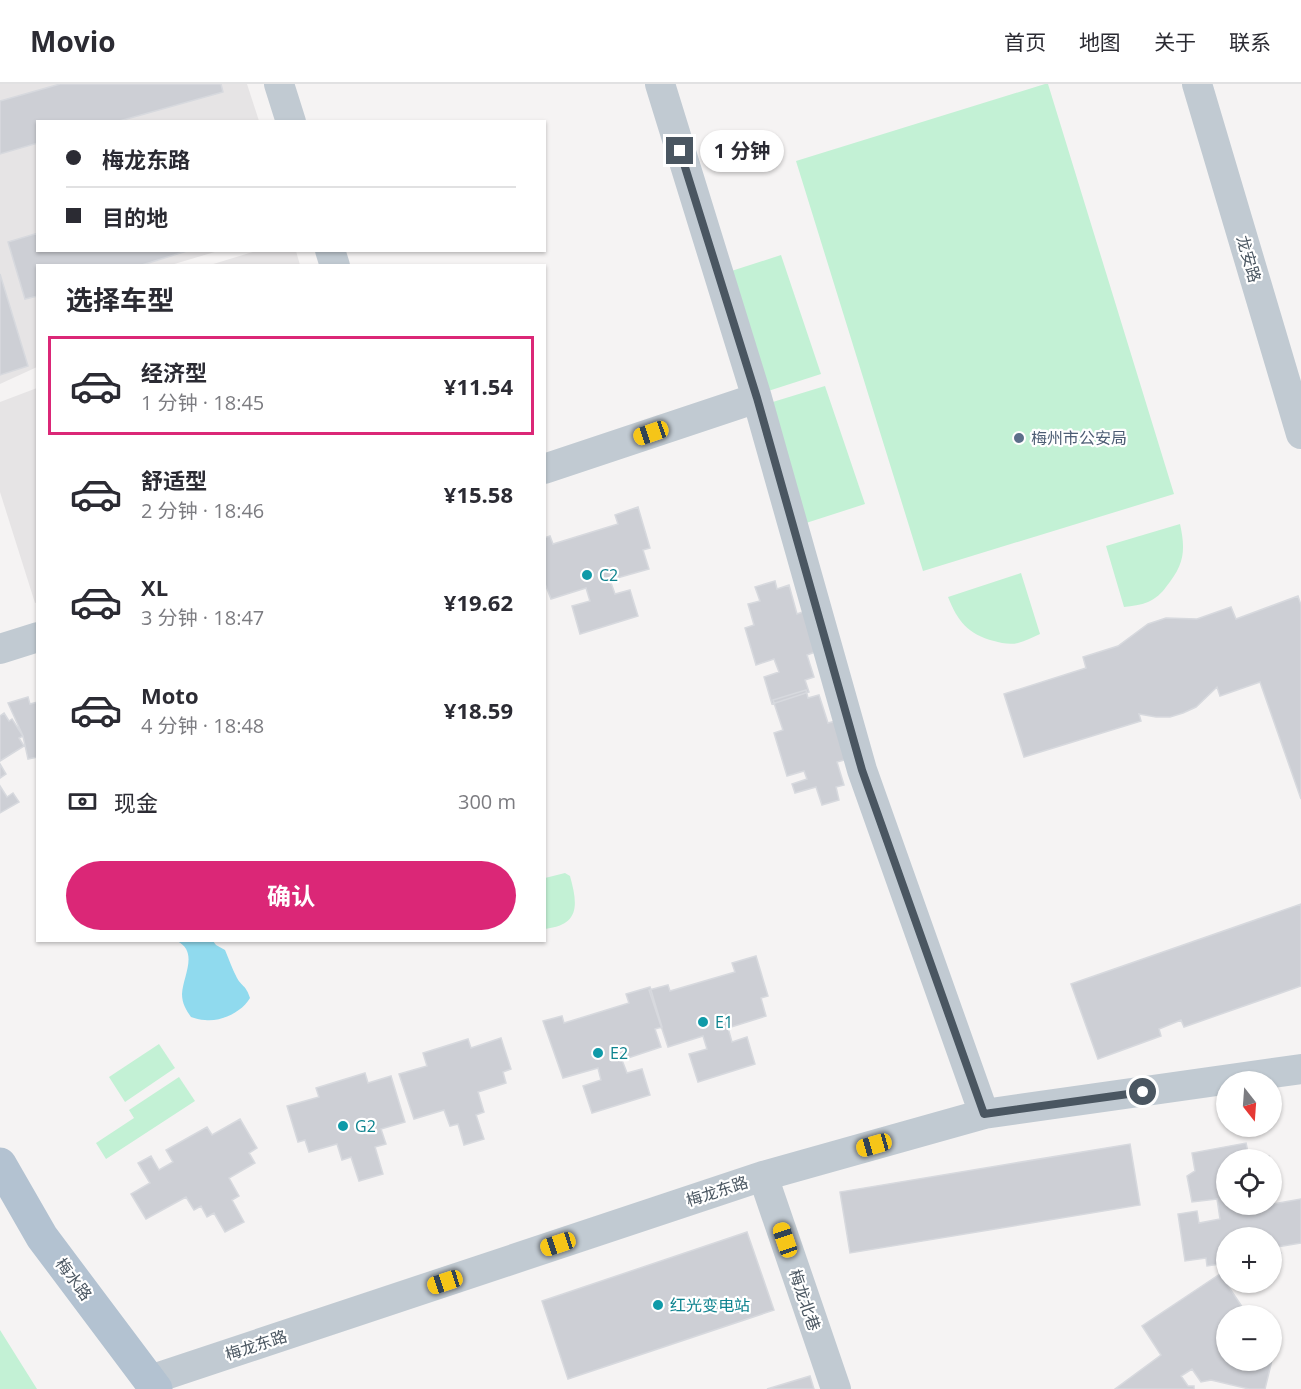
<!DOCTYPE html>
<html lang="zh">
<meta charset="utf-8">
<style>
body{margin:0;font-family:"Open Sans","Noto Sans SC",sans-serif;background:#f7f7f7;color:#2b2b33;height:100vh;display:flex;flex-direction:column;font-size:22px;white-space:nowrap}
*{box-sizing:border-box;margin:0}
p{font-size:20px;color:#7c7c81}
.icon{flex:none;width:33px;height:33px;fill:none;stroke:currentColor;stroke-width:2;stroke-linecap:round;stroke-linejoin:round}
.map{position:relative;flex:1;overflow:hidden}
.details{position:absolute;left:36px;top:180px;width:510px;height:678px;display:flex;flex-direction:column;background:#fff;border-radius:0px;box-shadow:0 2px 4px #0004}
.details>*{flex:none}
.banner{position:absolute;left:36px;top:36px;width:510px;height:132px;border-radius:0px;box-shadow:0 2px 4px #0004;display:grid;align-content:center;height:132px;padding:0 30px;background:#fff}
.needle{width:39px;rotate:163deg}
.fabs{position:absolute;left:1216px;top:987px;display:grid;gap:12px}
.fabs a{display:grid;place-items:center;width:66px;height:66px;border-radius:50%;background:#fff;box-shadow:0 2px 4px #0004;font-size:30px}
.end{position:absolute;width:27px;height:27px;margin:-14px;border:8px solid #4a5661;background:#fff;box-shadow:0 0 0 3px #fff}
.from{border-radius:50%}
.bubble{position:absolute;height:42px;border-radius:21px;background:#fff;box-shadow:0 2px 4px #0004;font-size:20px;font-weight:700;line-height:42px;text-align:center}
.car{position:absolute;width:18px;height:36px;margin:-18px -9px;border-radius:8px;box-shadow:0 0 4px 2px #0007;background:linear-gradient(#f5c518 24%,#345 0 40%,#f5c518 0 76%,#345 0 86%,#f5c518 0)}
.banner b{display:flex;align-items:center;gap:21px;height:57px;font-size:22px}
.banner b+b{border-top:2px solid #e1e1e2}
.banner i{width:15px;height:15px;background:#2b2b33}
ul{padding:0;list-style:none}
li{display:flex;align-items:center;gap:18px;height:99px;margin:0 12px 9px;padding:0 18px;border:3px solid transparent;border-radius:0px}
li div{flex:1}
li b{display:block;font-size:22px}
li em{font-style:normal;font-weight:700}
li.on{border-color:#db2777}
li>.icon{width:54px;height:54px;stroke-width:1.5}
h2{padding:0 30px;font-size:27px;line-height:72px}
.pay{display:flex;align-items:center;gap:15px;height:66px;padding:0 30px;font-size:22px}
.pay p{margin-inline-start:auto}
.primary-button{display:flex;gap:12px;margin-top:auto;padding:12px 30px}
.primary-button a{flex:1;height:69px;border-radius:36px;background:#db2777;color:#fff;font-size:24px;font-weight:700;line-height:69px;text-align:center}
header{display:flex;align-items:center;gap:36px;box-sizing:border-box;height:84px;padding:0 30px;background:#fff;border-bottom:2px solid #e1e1e2}
header strong{font-size:28px}
nav{display:flex;gap:33px;margin-inline-start:auto;font-size:21px}
.map>svg:first-child{display:block}
.education{fill:#e6e4e5}
.green{fill:#c3f1d5}
.water{fill:#90daee}
.building{fill:#cdcfd5;stroke:#d7d9de;stroke-width:1.5}
.lines{fill:none;stroke-linecap:round;stroke-linejoin:round}
.minor{stroke:#c1cad2;stroke-width:30}
.major{stroke:#b3c2d1;stroke-width:33}
.route{stroke:#4a5661;stroke-width:8}
.service-dot{fill:#5c6f8a;stroke:#fff;stroke-width:2}
.culture-dot{fill:#0f9aa8;stroke:#fff;stroke-width:2}
.labels{text-anchor:middle;dominant-baseline:central;stroke-width:4.5;stroke-linejoin:round;paint-order:stroke}
.street-label{font-size:16px;fill:#4a5661;stroke:#fff}
.service-label{font-size:16px;fill:#4e5e75;stroke:#fff;text-anchor:start}
.culture-label{font-size:16px;fill:#0d838f;stroke:#fff;text-anchor:start}
</style>
<header>
<strong>Movio</strong>
<nav><a>首页</a><a>地图</a><a>关于</a><a>联系</a></nav>
</header>
<div class="map">
<svg width="1301" height="1305" viewBox="0 0 1301 1305">
<rect width="100%" height="100%" fill="#f5f3f3"/>
<path class="education" d="M 0,0 L 247,0 L 259,37 L 38,38 L 38,166 L 218,167 L 171,181 L 38,182 L 37,283 L 0,300 Z
M 256,167 L 296,167 L 300,181 L 210,181 Z
M 37,304 L 38,518 L 35,519 L 0,408 L 0,318 Z"/>
<path class="green" d="M 1045,0 L 1048,0 L 1174,410 L 923,487 L 796,77 Z
M 781,171 L 821,290 L 759,310 L 719,191 Z
M 825,302 L 865,420 L 803,440 L 763,321 Z
M 1180,440 C 1186,467 1184,481 1166,503 C 1162,509 1155,515 1148,518 C 1141,521 1132,522 1124,523 L 1106,462 Z
M 1021,489 L 1040,550 C 1033,553 1025,557 1018,559 C 1010,561 1001,559 994,557 C 968,550 958,538 948,513 Z
M 565,789 L 570,792 C 578,821 580,841 545,845 L 545,794 Z
M 159,960 L 175,984 L 125,1018 L 109,993 Z
M 179,993 L 195,1017 L 106,1075 L 96,1059 L 134,1034 L 129,1026 Z
M 0,1246 L 37,1305 L 0,1305 Z"/>
<path class="water" d="M 177,857 L 213,857 L 216,861 L 225,866 C 229,875 232,885 237,894 C 242,903 246,901 250,914 C 242,928 221,938 205,936 C 200,936 195,934 191,933 C 186,926 182,919 182,910 C 183,892 199,868 177,857 Z"/>
<path class="building" d="M 60,0 L 221,0 L 223,8 L 116,38 L 38,38 L 38,59 L 0,70 L 0,17 Z
M 38,149 L 38,166 L 190,166 L 139,182 L 38,182 L 38,212 L 25,215 L 8,158 Z
M 0,190 L 28,282 L 0,291 Z
M 638,423 L 650,464 L 643,466 L 649,485 L 610,496 L 615,510 L 630,506 L 638,532 L 580,550 L 572,522 L 590,517 L 586,504 L 551,515 L 544,497 L 544,454 L 550,452 L 553,460 L 618,440 L 615,431 Z
M 775,497 L 777,505 L 789,501 L 797,530 L 808,526 L 818,567 L 807,571 L 814,593 L 805,596 L 809,608 L 772,620 L 764,593 L 779,588 L 774,575 L 756,581 L 745,544 L 754,541 L 748,520 L 760,517 L 755,503 Z
M 1298,512 L 1301,521 L 1301,715 L 1260,598 L 1220,612 L 1217,603 L 1196,623 L 1183,629 L 1170,633 L 1156,633 L 1139,630 L 1141,637 L 1024,673 L 1004,610 L 1086,584 L 1083,573 L 1118,562 L 1148,540 L 1166,534 L 1197,535 L 1231,523 L 1236,535 Z
M 806,606 L 808,614 L 819,611 L 828,639 L 839,636 L 848,675 L 837,678 L 844,701 L 836,703 L 839,716 L 822,721 L 816,703 L 795,709 L 792,700 L 807,695 L 804,687 L 787,692 L 774,649 L 783,646 L 773,616 Z
M 28,613 L 30,620 L 38,618 L 38,673 L 28,675 L 23,652 L 8,619 Z
M 4,629 L 9,637 L 12,635 L 23,652 L 19,654 L 24,662 L 0,677 L 0,632 Z
M 0,680 L 6,690 L 0,694 Z
M 0,702 L 7,713 L 13,709 L 19,718 L 0,729 Z
M 1301,820 L 1301,902 L 1184,943 L 1181,936 L 1159,945 L 1161,952 L 1098,975 L 1071,900 Z
M 756,872 L 768,912 L 761,914 L 766,932 L 728,944 L 732,958 L 747,953 L 755,980 L 698,998 L 689,970 L 707,965 L 703,952 L 668,963 L 649,906 L 668,901 L 670,907 L 735,888 L 732,879 Z
M 650,903 L 662,943 L 655,945 L 661,963 L 622,976 L 627,989 L 642,985 L 650,1011 L 592,1029 L 583,1002 L 601,996 L 598,984 L 563,994 L 543,937 L 562,932 L 564,939 L 629,919 L 626,910 Z
M 501,954 L 511,985 L 503,988 L 506,999 L 478,1008 L 484,1028 L 476,1031 L 484,1055 L 464,1061 L 458,1040 L 450,1042 L 444,1026 L 414,1035 L 399,990 L 427,982 L 423,969 L 468,955 L 471,964 Z
M 365,989 L 368,999 L 391,992 L 405,1038 L 381,1045 L 386,1060 L 375,1063 L 383,1090 L 359,1097 L 351,1073 L 342,1076 L 337,1060 L 309,1068 L 305,1056 L 298,1058 L 287,1022 L 319,1013 L 316,1004 Z
M 240,1035 L 257,1064 L 249,1069 L 255,1079 L 229,1094 L 239,1112 L 232,1116 L 244,1138 L 225,1148 L 214,1129 L 207,1133 L 201,1122 L 194,1126 L 186,1113 L 146,1135 L 131,1110 L 150,1099 L 138,1079 L 151,1072 L 159,1086 L 173,1078 L 166,1066 L 207,1043 L 212,1051 Z
M 1246,1059 L 1248,1068 L 1256,1067 L 1258,1074 L 1269,1072 L 1270,1076 L 1227,1076 L 1227,1120 L 1267,1121 L 1301,1115 L 1301,1159 L 1277,1163 L 1281,1169 L 1272,1171 L 1272,1154 L 1227,1154 L 1227,1179 L 1207,1182 L 1206,1174 L 1185,1177 L 1178,1130 L 1197,1127 L 1199,1139 L 1220,1135 L 1217,1115 L 1192,1118 L 1187,1092 L 1195,1087 L 1192,1069 Z
M 1130,1060 L 1140,1121 L 850,1169 L 840,1108 Z
M 1272,1088 L 1276,1111 L 1272,1111 Z
M 747,1148 L 774,1226 L 568,1295 L 542,1217 Z
M 1220,1190 L 1245,1227 L 1238,1232 L 1227,1232 L 1227,1238 L 1220,1243 L 1224,1252 L 1227,1252 L 1227,1276 L 1272,1276 L 1272,1268 L 1274,1268 L 1265,1305 L 1249,1305 L 1211,1296 L 1201,1298 L 1192,1285 L 1181,1292 L 1188,1302 L 1194,1302 L 1194,1305 L 1115,1305 L 1161,1271 L 1142,1242 Z
M 810,1292 L 814,1305 L 767,1305 Z"/>
<g class="lines">
<path class="minor" d="M 279,0 L 291,38
M 660,0 L 757,314 L 862,686 L 984,1030
M 1197,0 L 1301,350
M 330,166 L 335,182
M 544,385 L 757,314
M 0,565 L 38,553
M 763,1092 L 836,1305
M 150,1296 L 763,1092 L 984,1030 L 1301,985"/>
<path class="major" d="M 0,1080 L 42,1153 L 156,1305"/>
</g>
<g class="lines">
<path class="route" d="M 680,67 L 757,314 L 862,686 L 984,1030 L 1143,1008"/>
</g>
<circle class="service-dot" cx="1019" cy="354" r="6"/>
<g class="culture-dot">
<circle cx="587" cy="491" r="6"/>
<circle cx="703" cy="938" r="6"/>
<circle cx="598" cy="969" r="6"/>
<circle cx="343" cy="1042" r="6"/>
<circle cx="658" cy="1221" r="6"/>
</g>
<g class="labels">
<g class="street-label">
<text transform="translate(1249 175) rotate(74)">龙安路</text>
<text transform="translate(717 1107) rotate(-18)">梅龙东路</text>
<text transform="translate(74 1195) rotate(53)">梅水路</text>
<text transform="translate(805 1216) rotate(71)">梅龙北巷</text>
<text transform="translate(256 1261) rotate(-18)">梅龙东路</text>
</g>
<g class="service-label">
<text x="1031" y="354">梅州市公安局</text>
</g>
<g class="culture-label">
<text x="599" y="491">C2</text>
<text x="715" y="938">E1</text>
<text x="610" y="969">E2</text>
<text x="355" y="1042">G2</text>
<text x="670" y="1221">红光变电站</text>
</g>
</g>
</svg>
<div class="fabs">
<a><svg class="needle" viewBox="-14 -14 28 28"><path d="M0-13l5 13h-10z" fill="#e53935"/><path d="M0 13l5-13h-10z" fill="#7c7c81"/></svg></a>
<a><svg class="icon" aria-label="locate" viewBox="0 0 24 24"><circle cx="12" cy="12" r="6"/><path d="M12 2v4M12 18v4M2 12h4M18 12h4"/></svg></a>
<a>+</a>
<a>−</a>
</div>
<i class="end from" style="left:1143px;top:1008px"></i>
<i class="end" style="left:680px;top:67px"></i>
<div class="bubble" style="left:700px;top:46px;width:84px">1 分钟</div>
<i class="car" style="left:651px;top:349px;rotate:251deg"></i>
<i class="car" style="left:874px;top:1061px;rotate:254deg"></i>
<i class="car" style="left:785px;top:1156px;rotate:341deg"></i>
<i class="car" style="left:558px;top:1160px;rotate:252deg"></i>
<i class="car" style="left:445px;top:1198px;rotate:252deg"></i>
<div class="banner">
<b><i class="from"></i>梅龙东路</b>
<b><i></i>目的地</b>
</div>
<section class="details">
<h2>选择车型</h2>
<ul>
<li class="on"><svg class="icon" aria-label="car" viewBox="0 0 24 24"><path d="M5 17H2v-5l4-1 3-4h7l3 4 3 1v5h-3M9 17h6M6 11h13"/><circle cx="7" cy="17" r="2"/><circle cx="17" cy="17" r="2"/></svg><div><b>经济型</b><p>1 分钟 · 18:45</p></div><em>¥11.54</em></li>
<li><svg class="icon" aria-label="car" viewBox="0 0 24 24"><path d="M5 17H2v-5l4-1 3-4h7l3 4 3 1v5h-3M9 17h6M6 11h13"/><circle cx="7" cy="17" r="2"/><circle cx="17" cy="17" r="2"/></svg><div><b>舒适型</b><p>2 分钟 · 18:46</p></div><em>¥15.58</em></li>
<li><svg class="icon" aria-label="car" viewBox="0 0 24 24"><path d="M5 17H2v-5l4-1 3-4h7l3 4 3 1v5h-3M9 17h6M6 11h13"/><circle cx="7" cy="17" r="2"/><circle cx="17" cy="17" r="2"/></svg><div><b>XL</b><p>3 分钟 · 18:47</p></div><em>¥19.62</em></li>
<li><svg class="icon" aria-label="car" viewBox="0 0 24 24"><path d="M5 17H2v-5l4-1 3-4h7l3 4 3 1v5h-3M9 17h6M6 11h13"/><circle cx="7" cy="17" r="2"/><circle cx="17" cy="17" r="2"/></svg><div><b>Moto</b><p>4 分钟 · 18:48</p></div><em>¥18.59</em></li>
</ul>
<div class="pay"><svg class="icon" aria-label="cash" viewBox="0 0 24 24"><path d="M3 7h18v10H3z"/><circle cx="12" cy="12" r="2"/></svg>现金<p>300 m</p></div>
<div class="primary-button"><a>确认</a></div>
</section>
</div>
